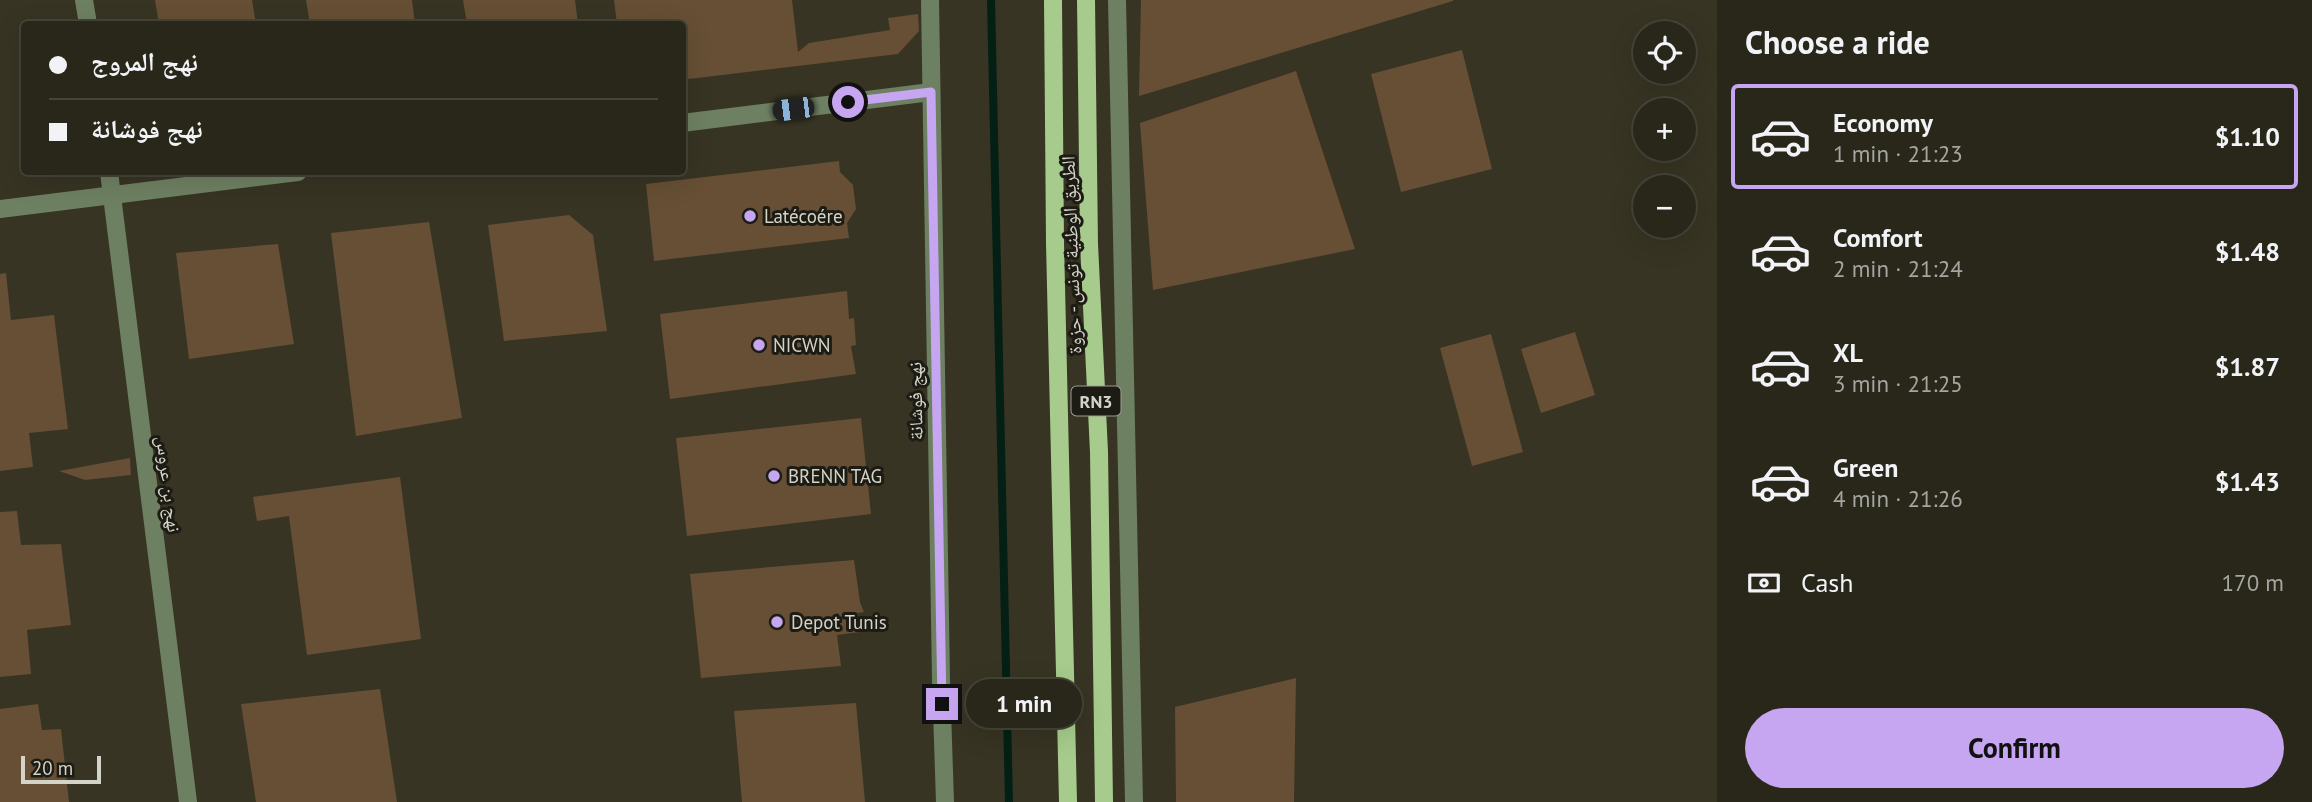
<!DOCTYPE html>
<meta charset="utf-8">
<style>
body{margin:0;font-family:"PT Sans","Noto Naskh Arabic",sans-serif;background:#312f23;color:#f1f3f6;height:100vh;display:flex;flex-direction:column;font-size:26px;white-space:nowrap}
*{box-sizing:border-box;margin:0}
p{font-size:23px;color:#a5a5a2}
.icon{flex:none;width:38px;height:38px;fill:none;stroke:currentColor;stroke-width:2;stroke-linecap:round;stroke-linejoin:round}
.map{position:relative;flex:1;overflow:hidden}
.details{display:flex;flex-direction:column;background:#29271a;width:595px}
.details>*{flex:none}
.guide{position:absolute;left:21px;top:21px;width:665px;height:154px;border-radius:7px;box-shadow:0 7px 28px #0002,0 0 0 2px #454439;display:grid;align-content:center;height:154px;padding:0 28px;background:#29271a}
.fabs{position:absolute;left:1633px;top:21px;display:grid;gap:14px}
.fabs a{display:grid;place-items:center;width:63px;height:63px;border-radius:50%;background:#29271a;box-shadow:0 7px 28px #0002,0 0 0 2px #454439;font-size:35px}
.scale{position:absolute;left:21px;bottom:18px;width:80px;box-sizing:border-box;padding-left:7px;border:4px solid #d4d3c8;border-top:0;font-size:19px;line-height:24px;white-space:nowrap;color:#d4d3c8;-webkit-text-stroke:5px #1d1c14;paint-order:stroke}
.end{position:absolute;width:32px;height:32px;margin:-16px;border:9px solid #c6a6f0;background:#111;box-shadow:0 0 0 4px #111}
.from{border-radius:50%}
.bubble{position:absolute;height:49px;border-radius:24px;background:#29271a;box-shadow:0 7px 28px #0002,0 0 0 2px #454439;font-size:23px;font-weight:700;line-height:49px;text-align:center}
.car{position:absolute;width:21px;height:42px;margin:-21px -10px;border-radius:9px;box-shadow:0 0 5px 2px #0007;background:linear-gradient(#222 24%,#8ab4d8 0 40%,#222 0 76%,#8ab4d8 0 86%,#222 0)}
.guide b{display:flex;align-items:center;gap:24px;height:66px;font-size:26px}
.guide b+b{border-top:2px solid #454439}
.guide i{width:18px;height:18px;background:#f1f3f6}
ul{padding:0;list-style:none}
li{display:flex;align-items:center;gap:21px;height:105px;margin:0 14px 10px;padding:0 14px;border:4px solid transparent;border-radius:7px}
li div{flex:1}
li b{display:block;font-size:26px}
li em{font-style:normal;font-weight:700}
li.selected{border-color:#c6a6f0}
li>.icon{width:63px;height:63px;stroke-width:1.5}
h2{padding:0 28px;font-size:32px;line-height:84px}
.pay{display:flex;align-items:center;gap:18px;height:77px;padding:0 28px;font-size:26px}
.pay p{margin-inline-start:auto}
.action{display:flex;gap:14px;margin-top:auto;padding:14px 28px}
.action a{flex:1;height:80px;border-radius:42px;background:#c6a6f0;color:#111;font-size:28px;font-weight:700;line-height:80px;text-align:center}
main{display:flex;flex:1;min-height:0}
.map>svg:first-child{display:block}
.lines{fill:none;stroke-linecap:round;stroke-linejoin:round}
.stream{stroke:#042015;stroke-width:8}
.building{fill:#664f34}
.minor{stroke:#6e8062;stroke-width:18}
.major{stroke:#a6cb8c;stroke-width:18}
.route{stroke:#c6a6f0;stroke-width:9}
.poi-dot{fill:#c6a6f0;stroke:#1d1c14;stroke-width:2.5}
.labels{text-anchor:middle;dominant-baseline:central;stroke-width:6;stroke-linejoin:round;paint-order:stroke}
.shield{fill:#1d1c14;stroke:#9d9c92;stroke-width:2}
.shield-label{font-size:18px;font-weight:bold;fill:#d4d3c8}
.poi-label{font-size:19px;fill:#d4d3c8;stroke:#1d1c14;text-anchor:start}
.street-label{font-size:19px;fill:#d4d3c8;stroke:#1d1c14}
</style>
<main>
<div class="map">
<svg width="1717" height="802" viewBox="0 0 1717 802">
<rect width="100%" height="100%" fill="#373423"/>
<g class="lines">
<path class="stream" d="M 991,0 L 1009,802"/>
</g>
<path class="building" d="M 155,0 L 252,0 L 256,24 L 159,24 Z
M 306,0 L 412,0 L 415,24 L 310,24 Z
M 463,0 L 575,0 L 578,24 L 467,24 Z
M 614,0 L 792,0 L 798,52 L 809,43 L 890,30 L 888,18 L 918,14 L 919,31 L 898,54 L 689,79 L 682,73 L 682,24 L 617,24 Z
M 1141,0 L 1453,0 L 1453,1 L 1139,96 Z
M 1462,50 L 1492,169 L 1401,192 L 1371,74 Z
M 1296,71 L 1355,249 L 1153,290 L 1140,123 Z
M 839,161 L 840,172 L 853,185 L 856,209 L 847,223 L 849,238 L 654,261 L 646,184 Z
M 569,215 L 593,235 L 607,331 L 504,341 L 488,225 Z
M 429,222 L 462,418 L 356,436 L 331,233 Z
M 278,244 L 294,344 L 189,359 L 176,253 Z
M 6,273 L 11,320 L 54,315 L 68,429 L 29,433 L 33,467 L 0,471 L 0,274 Z
M 847,291 L 849,319 L 854,318 L 856,345 L 851,346 L 856,374 L 670,399 L 660,314 Z
M 1575,332 L 1595,395 L 1541,413 L 1521,349 Z
M 1491,334 L 1523,452 L 1472,466 L 1440,348 Z
M 861,418 L 871,514 L 687,536 L 676,438 Z
M 130,458 L 131,475 L 85,480 L 59,471 Z
M 400,477 L 421,639 L 307,655 L 289,516 L 257,521 L 253,497 Z
M 17,511 L 21,545 L 61,544 L 71,625 L 27,630 L 31,674 L 0,677 L 0,512 Z
M 854,560 L 860,602 L 864,612 L 858,613 L 860,632 L 837,635 L 841,666 L 701,678 L 690,574 Z
M 1296,678 L 1294,802 L 1176,802 L 1175,707 Z
M 380,689 L 397,802 L 256,802 L 241,704 Z
M 856,703 L 865,802 L 742,802 L 734,711 Z
M 38,704 L 42,730 L 61,729 L 69,802 L 0,802 L 0,709 Z"/>
<g class="lines">
<path class="minor" d="M 84,0 L 88,24
M 930,0 L 941,680 L 945,802
M 1117,0 L 1134,802
M 682,123 L 931,92
M 109,172 L 188,802
M 0,209 L 298,172"/>
<path class="major" d="M 1053,0 L 1055,243 L 1068,802
M 1086,0 L 1089,244 L 1099,452 L 1104,802"/>
</g>
<g class="lines">
<path class="route" d="M 848,102 L 931,92 L 942,704"/>
</g>
<g class="poi-dot">
<circle cx="750" cy="216" r="7"/>
<circle cx="759" cy="345" r="7"/>
<circle cx="774" cy="476" r="7"/>
<circle cx="777" cy="622" r="7"/>
</g>
<g class="labels">
<rect class="shield" x="1071.5" y="386.5" width="49" height="29" rx="5"/>
<g class="shield-label">
<text x="1096" y="401">RN3</text>
</g>
<g class="poi-label">
<text x="764" y="216">Latécoére</text>
<text x="773" y="345">NICWN</text>
<text x="788" y="476">BRENN TAG</text>
<text x="791" y="622">Depot Tunis</text>
</g>
<g class="street-label">
<text transform="translate(1071 255) rotate(-92)">الطريق الوطنية تونس - حزوة</text>
<text transform="translate(915 401) rotate(-91)">نهج فوشانة</text>
<text transform="translate(169 484) rotate(83)">نهج بن عروس</text>
</g>
</g>
</svg>
<div class="fabs">
<a><svg class="icon" aria-label="locate" viewBox="0 0 24 24"><circle cx="12" cy="12" r="6"/><path d="M12 2v4M12 18v4M2 12h4M18 12h4"/></svg></a>
<a>+</a>
<a>−</a>
</div>
<div class="scale">20 m</div>
<i class="end from" style="left:848px;top:102px"></i>
<i class="end" style="left:942px;top:704px"></i>
<div class="bubble" style="left:966px;top:679px;width:116px">1 min</div>
<i class="car" style="left:793px;top:109px;rotate:263deg"></i>
<div class="guide">
<b><i class="from"></i>نهج المروج</b>
<b><i></i>نهج فوشانة</b>
</div>
</div>
<section class="details">
<h2>Choose a ride</h2>
<ul>
<li class="selected"><svg class="icon" aria-label="car" viewBox="0 0 24 24"><path d="M5 17H2v-5l4-1 3-4h7l3 4 3 1v5h-3M9 17h6M6 11h13"/><circle cx="7" cy="17" r="2"/><circle cx="17" cy="17" r="2"/></svg><div><b>Economy</b><p>1 min · 21:23</p></div><em>$1.10</em></li>
<li><svg class="icon" aria-label="car" viewBox="0 0 24 24"><path d="M5 17H2v-5l4-1 3-4h7l3 4 3 1v5h-3M9 17h6M6 11h13"/><circle cx="7" cy="17" r="2"/><circle cx="17" cy="17" r="2"/></svg><div><b>Comfort</b><p>2 min · 21:24</p></div><em>$1.48</em></li>
<li><svg class="icon" aria-label="car" viewBox="0 0 24 24"><path d="M5 17H2v-5l4-1 3-4h7l3 4 3 1v5h-3M9 17h6M6 11h13"/><circle cx="7" cy="17" r="2"/><circle cx="17" cy="17" r="2"/></svg><div><b>XL</b><p>3 min · 21:25</p></div><em>$1.87</em></li>
<li><svg class="icon" aria-label="car" viewBox="0 0 24 24"><path d="M5 17H2v-5l4-1 3-4h7l3 4 3 1v5h-3M9 17h6M6 11h13"/><circle cx="7" cy="17" r="2"/><circle cx="17" cy="17" r="2"/></svg><div><b>Green</b><p>4 min · 21:26</p></div><em>$1.43</em></li>
</ul>
<div class="pay"><svg class="icon" aria-label="cash" viewBox="0 0 24 24"><path d="M3 7h18v10H3z"/><circle cx="12" cy="12" r="2"/></svg>Cash<p>170 m</p></div>
<div class="action"><a>Confirm</a></div>
</section>
</main>
